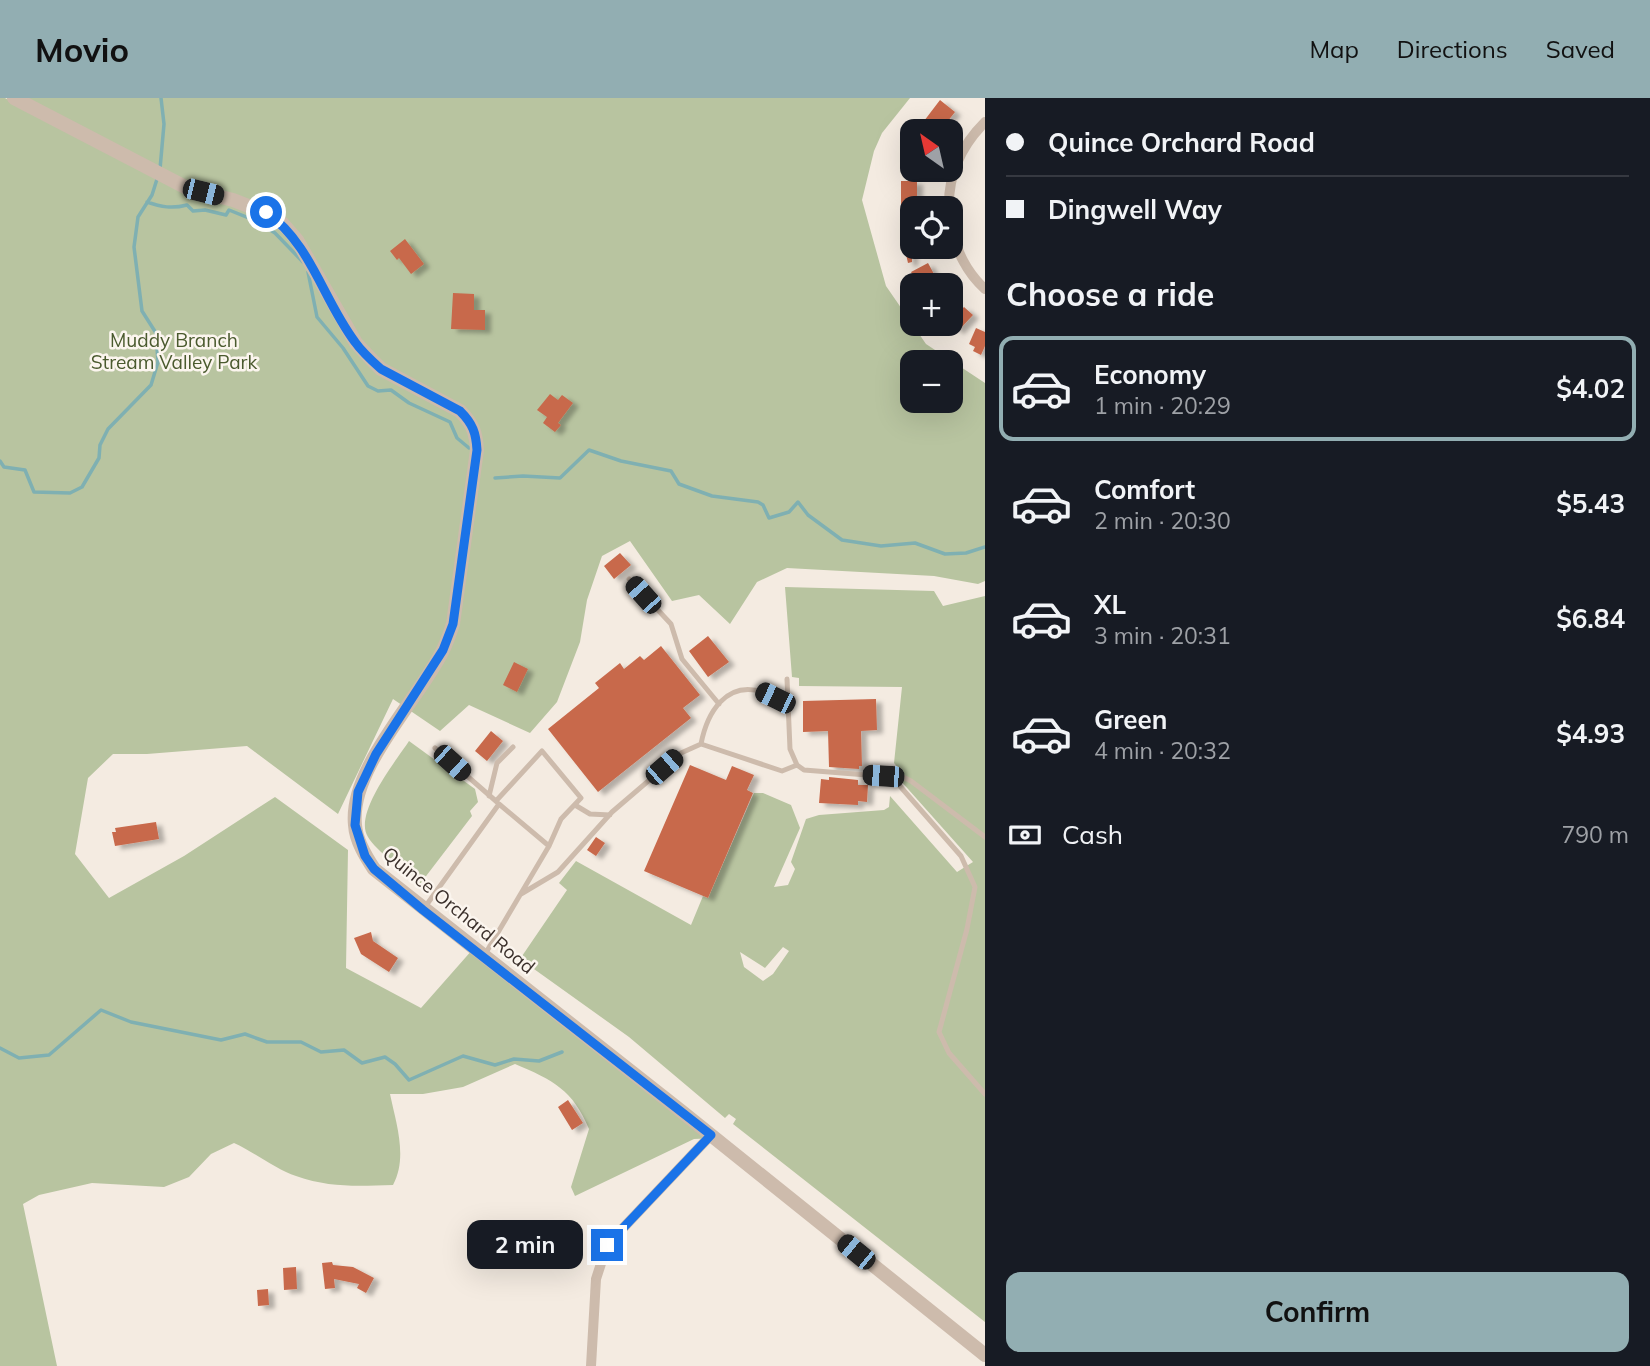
<!DOCTYPE html>
<meta charset="utf-8">
<style>
body{margin:0;font-family:Mulish,sans-serif;background:#20242c;color:#f1f3f6;height:100vh;display:flex;flex-direction:column;font-size:26px;white-space:nowrap}
*{box-sizing:border-box;margin:0}
p{font-size:23px;color:#9ea1a6}
.icon{flex:none;width:38px;height:38px;fill:none;stroke:currentColor;stroke-width:2;stroke-linecap:round;stroke-linejoin:round}
.map{position:relative;flex:1;overflow:hidden}
.panel{display:flex;flex-direction:column;background:#171b24;width:665px}
.panel>*{flex:none}
.hud{display:grid;align-content:center;height:154px;padding:0 21px;background:#171b24}
.needle{width:46px;rotate:326deg}
.buttons{position:absolute;left:900px;top:21px;display:grid;gap:14px}
.buttons a{display:grid;place-items:center;width:63px;height:63px;border-radius:14px;background:#171b24;box-shadow:0 7px 28px #0002;font-size:35px}
.end{position:absolute;width:32px;height:32px;margin:-16px;border:9px solid #1a73e8;background:#fff;box-shadow:0 0 0 4px #fff}
.from{border-radius:50%}
.bubble{position:absolute;height:49px;border-radius:14px;background:#171b24;box-shadow:0 7px 28px #0002;font-size:23px;font-weight:700;line-height:49px;text-align:center}
.car{position:absolute;width:21px;height:42px;margin:-21px -10px;border-radius:9px;box-shadow:0 0 5px 2px #0007;background:linear-gradient(#222 24%,#8ab4d8 0 40%,#222 0 76%,#8ab4d8 0 86%,#222 0)}
.hud b{display:flex;align-items:center;gap:24px;height:66px;font-size:26px}
.hud b+b{border-top:2px solid #363941}
.hud i{width:18px;height:18px;background:#f1f3f6}
ul{padding:0;list-style:none}
li{display:flex;align-items:center;gap:21px;height:105px;margin:0 14px 10px;padding:0 7px;border:4px solid transparent;border-radius:14px}
li div{flex:1}
li b{display:block;font-size:26px}
li em{font-style:normal;font-weight:700}
li.current{border-color:#92aeb2}
li>.icon{width:63px;height:63px;stroke-width:1.5}
h2{padding:0 21px;font-size:32px;line-height:84px}
.pay{display:flex;align-items:center;gap:18px;height:77px;padding:0 21px;font-size:26px}
.pay p{margin-inline-start:auto}
.cta{display:flex;gap:14px;margin-top:auto;padding:14px 21px}
.cta a{flex:1;height:80px;border-radius:14px;background:#92aeb2;color:#111;font-size:28px;font-weight:700;line-height:80px;text-align:center}
header{display:flex;align-items:center;gap:42px;box-sizing:border-box;height:98px;padding:0 35px;background:#92aeb2;color:#111}
header strong{font-size:33px}
nav{display:flex;gap:38px;margin-inline-start:auto;font-size:24px}
main{display:flex;flex:1;min-height:0}
.map>svg:first-child{display:block}
.green{fill:#b8c4a0;fill-rule:evenodd}
.lines{fill:none;stroke-linecap:round;stroke-linejoin:round}
.stream{stroke:#7fb0b2;stroke-width:3.5}
.building{fill:#c8694b;filter:url(#shadow)}
.service{stroke:#cdbbac;stroke-width:5}
.minor{stroke:#cdbbac;stroke-width:10}
.tertiary{stroke:#cdbbac;stroke-width:14}
.route{stroke:#1a73e8;stroke-width:9}
.labels{text-anchor:middle;dominant-baseline:central;stroke-width:5;stroke-linejoin:round;paint-order:stroke}
.park-label{font-size:19px;fill:#4a5a2e;stroke:#fbf5ee}
.street-label{font-size:19px;fill:#3b302b;stroke:#fbf5ee}
</style>
<header>
<strong>Movio</strong>
<nav><a>Map</a><a>Directions</a><a>Saved</a></nav>
</header>
<main>
<div class="map">
<svg width="985" height="1268" viewBox="0 0 985 1268">
<defs>
<filter id="shadow"><feDropShadow dx="6" dy="3.5" stdDeviation="2" flood-color="#0004"/></filter>
</defs>
<rect width="100%" height="100%" fill="#f4ebe1"/>
<path class="green" d="M 0,0 L 5,0 L 105,52 L 26,0 L 910,0 L 882,35 L 874,53 L 862,102 L 886,188 L 926,246 L 985,285 L 985,483 L 978,486 L 934,478 L 787,470 L 757,484 L 730,526 L 699,497 L 672,503 L 630,443 L 602,458 L 587,502 L 580,544 L 557,604 L 530,635 L 469,607 L 440,633 L 393,601 L 338,716 L 247,648 L 147,656 L 113,656 L 88,680 L 75,756 L 109,800 L 184,758 L 275,699 L 348,752 L 346,870 L 421,910 L 473,851 L 715,1040 L 694,1041 L 575,1098 L 571,1089 L 589,1031 C 573,992 553,982 515,966 L 463,989 L 423,996 L 390,996 C 396,1025 408,1059 393,1087 C 358,1088 330,1090 296,1078 C 277,1072 254,1054 234,1045 L 211,1056 L 189,1079 L 164,1089 L 92,1085 L 39,1097 L 23,1106 L 57,1268 L 0,1268 ZM 912,264 L 950,264 L 950,303 L 912,303 Z
M 785,489 L 934,493 L 943,508 L 985,498 L 985,1224 L 733,1026 L 736,1021 L 729,1016 L 725,1020 L 629,939 L 520,861 L 567,792 L 559,785 L 576,763 L 691,827 L 703,798 L 708,800 L 754,695 L 763,695 L 791,707 L 800,730 L 774,789 L 788,787 L 795,771 L 791,764 L 806,721 L 819,717 L 884,712 L 889,709 L 890,698 L 957,774 L 973,764 L 900,682 L 902,674 L 894,665 L 902,589 L 799,588 L 799,580 L 792,579 ZM 783,849 L 789,853 L 773,876 L 763,883 L 744,869 L 740,854 L 765,870 Z
M 409,643 L 475,691 L 478,704 L 470,713 L 472,718 L 420,786 C 407,775 375,752 368,739 C 353,716 396,663 409,643 Z"/>
<g class="lines">
<path class="stream" d="M 160,71 L 164,26 L 161,0
M 147,104 C 161,109 172,111 187,107 L 193,113 L 205,112 L 226,117 L 229,112 L 256,123 L 275,135 L 303,164
M 308,174 L 317,219 L 343,250 L 368,288 L 378,293 L 391,292 L 409,305 L 450,324 L 457,340 L 469,350
M 0,363 L 4,369 L 25,372 L 34,394 L 70,395 L 82,389 L 99,360 L 100,347 L 108,331 L 151,287 L 158,264 L 156,235 L 142,213 L 134,149 L 138,119 L 152,97 L 158,78
M 495,380 L 523,378 L 560,380 L 589,352 L 621,363 L 671,373 L 679,386 L 712,398 L 758,404 L 763,407 L 769,420 L 789,414 L 798,404 L 808,417 L 842,442 L 881,448 L 915,445 L 945,456 L 966,455 L 985,449
M 0,950 L 19,960 L 49,957 L 101,912 L 131,924 L 221,942 L 245,936 L 267,944 L 301,944 L 321,954 L 344,952 L 362,965 L 385,959 L 395,966 L 409,982 L 463,958 L 495,967 L 514,961 L 539,963 L 562,954"/>
</g>
<path class="building" d="M 940,2 L 955,14 L 940,33 L 937,33 L 924,23 Z
M 901,83 L 917,83 L 917,99 L 922,99 L 922,110 L 901,112 Z
M 912,129 L 912,164 L 908,165 L 900,131 Z
M 405,141 L 424,166 L 411,176 L 399,160 L 397,162 L 390,153 Z
M 928,165 L 940,187 L 918,187 L 911,174 Z
M 453,195 L 474,196 L 474,212 L 485,212 L 485,232 L 451,231 Z
M 950,203 L 961,212 L 964,209 L 973,217 L 958,233 L 950,226 Z
M 976,230 L 985,234 L 985,248 L 981,257 L 973,253 L 975,249 L 969,246 Z
M 550,296 L 558,302 L 562,297 L 573,305 L 558,325 L 561,327 L 555,334 L 543,325 L 547,319 L 537,312 Z
M 620,455 L 631,467 L 614,481 L 604,468 Z
M 708,538 L 729,564 L 708,579 L 689,553 Z
M 661,548 L 700,597 L 683,610 L 691,620 L 598,694 L 548,631 L 599,590 L 595,585 L 620,565 L 624,571 L 640,558 L 644,562 Z
M 514,564 L 528,571 L 517,594 L 503,587 Z
M 876,601 L 877,632 L 861,633 L 862,668 L 859,668 L 859,671 L 829,669 L 828,633 L 803,634 L 803,603 Z
M 491,633 L 503,643 L 487,663 L 475,653 Z
M 690,667 L 726,682 L 732,668 L 754,677 L 747,692 L 753,695 L 708,800 L 644,773 Z
M 829,679 L 858,682 L 858,687 L 868,687 L 867,704 L 858,703 L 858,707 L 819,705 L 821,681 L 829,682 Z
M 156,724 L 159,741 L 115,748 L 112,734 L 116,734 L 115,730 Z
M 596,739 L 605,745 L 596,758 L 587,752 Z
M 371,834 L 373,843 L 398,860 L 389,874 L 361,856 L 354,840 Z
M 568,1002 L 583,1025 L 572,1032 L 558,1009 Z
M 332,1164 L 333,1167 L 353,1169 L 374,1180 L 366,1195 L 357,1190 L 359,1186 L 334,1181 L 335,1190 L 325,1191 L 322,1165 Z
M 296,1169 L 297,1191 L 284,1192 L 283,1170 Z
M 268,1191 L 269,1207 L 258,1208 L 257,1192 Z"/>
<g class="lines">
<path class="service" d="M 629,481 L 671,526 L 682,561 L 719,606
M 787,581 L 790,651 L 797,667 L 804,672 L 892,679 L 961,758 L 975,789 L 967,831 L 939,934 L 949,955 L 985,996
M 701,646 C 707,615 726,582 763,594 C 772,597 780,603 788,607
M 435,650 L 497,704
M 892,679 L 903,679 L 911,683 L 985,739
M 489,698 L 497,665 L 513,649
M 496,703 L 542,653 L 581,700 L 561,721 L 549,748
M 575,707 L 590,716 L 610,717
M 521,796 L 558,774 L 612,714 L 681,655 L 701,646 L 782,673 L 797,667
M 425,809 L 499,706 L 549,748 L 484,858"/>
<path class="minor" d="M 949,110 C 948,76 961,48 985,24
M 950,128 C 957,153 966,174 985,191
M 591,1268 L 596,1181 L 607,1147 L 711,1037"/>
<path class="tertiary" d="M 14,0 L 189,91 L 233,102 L 266,115 L 283,126 L 297,142 L 356,245 L 371,261 L 381,271 L 460,313 C 473,326 476,335 477,352 L 453,526 C 450,535 447,544 443,552 C 419,601 349,670 355,727 C 356,743 366,759 374,771 L 681,1013 L 985,1257"/>
</g>
<g class="lines">
<path class="route" d="M 266,114 C 312,147 322,200 355,244 C 362,254 372,263 381,271 L 460,313 C 473,326 476,335 477,352 L 453,526 L 443,552 L 376,656 L 358,694 L 355,727 L 365,758 L 374,771 L 423,812 L 711,1037 L 607,1147"/>
</g>
<g class="labels">
<g class="park-label">
<text x="174" y="242">Muddy Branch<tspan x="174" dy="22">Stream Valley Park</tspan></text>
</g>
<g class="street-label">
<text transform="translate(459 812) rotate(39)">Quince Orchard Road</text>
</g>
</g>
</svg>
<div class="buttons">
<a><svg class="needle" viewBox="-14 -14 28 28"><path d="M0-13l5 13h-10z" fill="#e53935"/><path d="M0 13l5-13h-10z" fill="#9ea1a6"/></svg></a>
<a><svg class="icon" aria-label="locate" viewBox="0 0 24 24"><circle cx="12" cy="12" r="6"/><path d="M12 2v4M12 18v4M2 12h4M18 12h4"/></svg></a>
<a>+</a>
<a>−</a>
</div>
<i class="end from" style="left:266px;top:114px"></i>
<i class="end" style="left:607px;top:1147px"></i>
<div class="bubble" style="left:467px;top:1122px;width:116px">2 min</div>
<i class="car" style="left:203px;top:94px;rotate:104deg"></i>
<i class="car" style="left:643px;top:497px;rotate:318deg"></i>
<i class="car" style="left:775px;top:600px;rotate:296deg"></i>
<i class="car" style="left:452px;top:665px;rotate:132deg"></i>
<i class="car" style="left:664px;top:669px;rotate:49deg"></i>
<i class="car" style="left:883px;top:678px;rotate:274deg"></i>
<i class="car" style="left:856px;top:1154px;rotate:309deg"></i>
</div>
<section class="panel">
<div class="hud">
<b><i class="from"></i>Quince Orchard Road</b>
<b><i></i>Dingwell Way</b>
</div>
<h2>Choose a ride</h2>
<ul>
<li class="current"><svg class="icon" aria-label="car" viewBox="0 0 24 24"><path d="M5 17H2v-5l4-1 3-4h7l3 4 3 1v5h-3M9 17h6M6 11h13"/><circle cx="7" cy="17" r="2"/><circle cx="17" cy="17" r="2"/></svg><div><b>Economy</b><p>1 min · 20:29</p></div><em>$4.02</em></li>
<li><svg class="icon" aria-label="car" viewBox="0 0 24 24"><path d="M5 17H2v-5l4-1 3-4h7l3 4 3 1v5h-3M9 17h6M6 11h13"/><circle cx="7" cy="17" r="2"/><circle cx="17" cy="17" r="2"/></svg><div><b>Comfort</b><p>2 min · 20:30</p></div><em>$5.43</em></li>
<li><svg class="icon" aria-label="car" viewBox="0 0 24 24"><path d="M5 17H2v-5l4-1 3-4h7l3 4 3 1v5h-3M9 17h6M6 11h13"/><circle cx="7" cy="17" r="2"/><circle cx="17" cy="17" r="2"/></svg><div><b>XL</b><p>3 min · 20:31</p></div><em>$6.84</em></li>
<li><svg class="icon" aria-label="car" viewBox="0 0 24 24"><path d="M5 17H2v-5l4-1 3-4h7l3 4 3 1v5h-3M9 17h6M6 11h13"/><circle cx="7" cy="17" r="2"/><circle cx="17" cy="17" r="2"/></svg><div><b>Green</b><p>4 min · 20:32</p></div><em>$4.93</em></li>
</ul>
<div class="pay"><svg class="icon" aria-label="cash" viewBox="0 0 24 24"><path d="M3 7h18v10H3z"/><circle cx="12" cy="12" r="2"/></svg>Cash<p>790 m</p></div>
<div class="cta"><a>Confirm</a></div>
</section>
</main>
